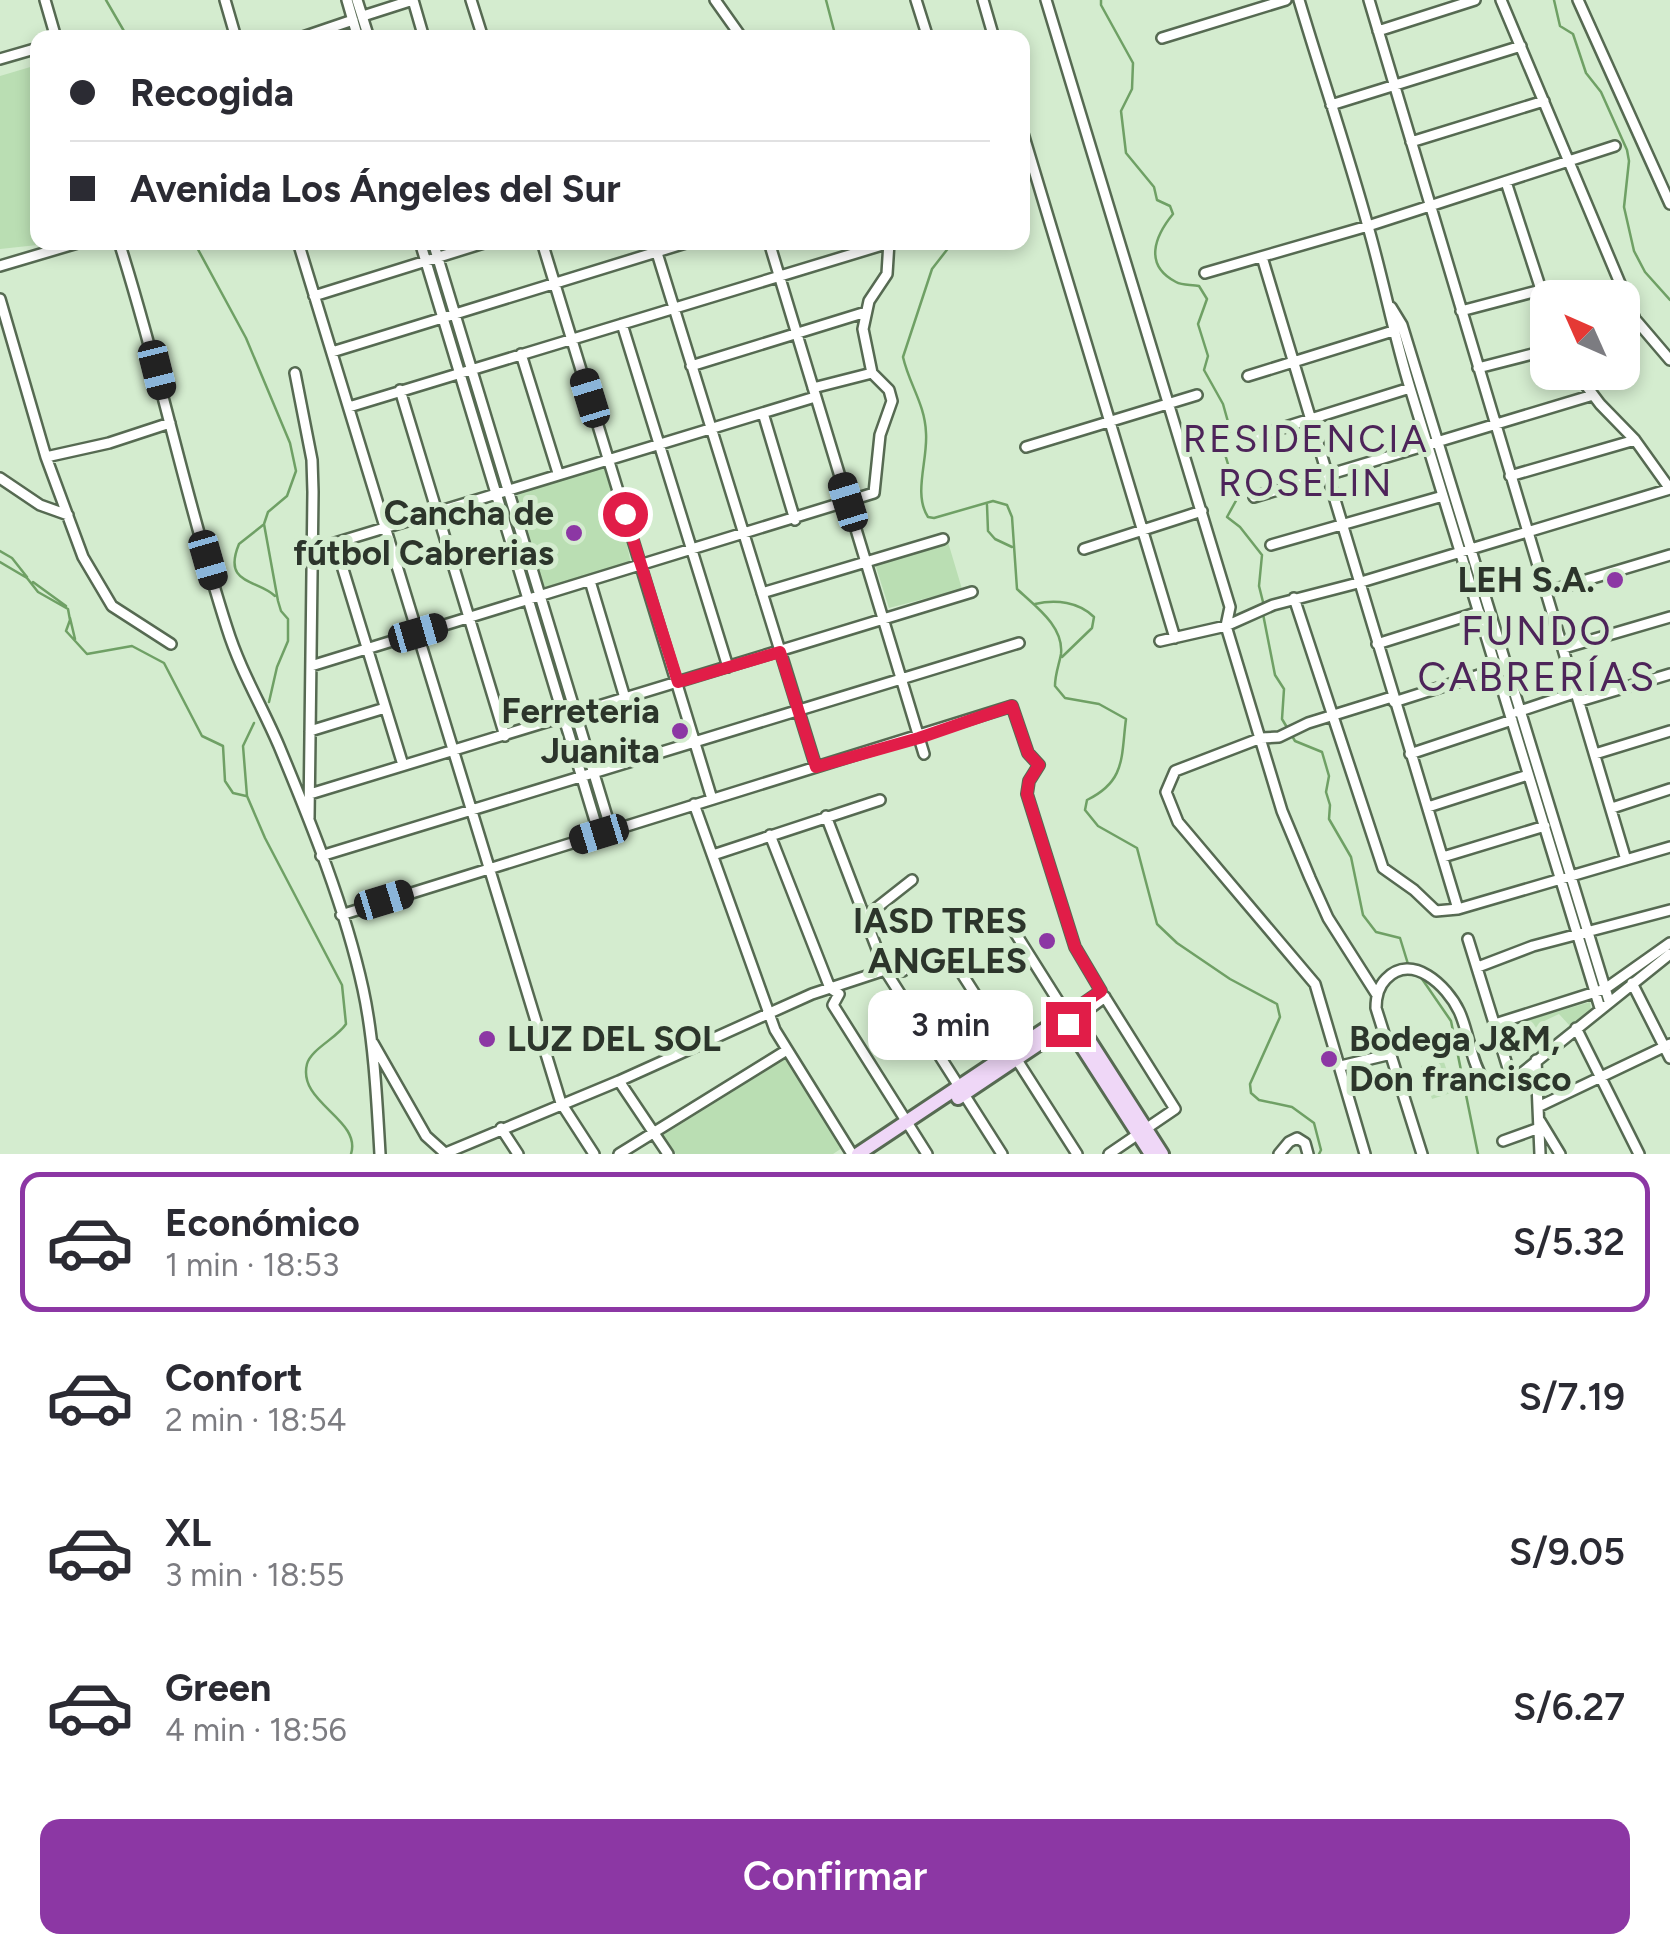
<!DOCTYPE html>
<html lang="es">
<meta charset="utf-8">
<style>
body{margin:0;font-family:Figtree,sans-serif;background:#f7f7f7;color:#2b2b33;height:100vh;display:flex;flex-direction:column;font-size:38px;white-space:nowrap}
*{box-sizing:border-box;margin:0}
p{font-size:32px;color:#7c7c81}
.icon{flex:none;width:55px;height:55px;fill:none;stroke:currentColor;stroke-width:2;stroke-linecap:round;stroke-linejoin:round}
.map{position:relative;height:1154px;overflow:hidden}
.sheet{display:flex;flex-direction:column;background:#fff;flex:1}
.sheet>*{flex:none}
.top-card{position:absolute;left:30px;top:30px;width:1000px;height:220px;border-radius:20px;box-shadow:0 5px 15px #0003;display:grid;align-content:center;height:220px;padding:0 40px;background:#fff}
.needle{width:65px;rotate:315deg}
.tools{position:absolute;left:1530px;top:280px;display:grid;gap:20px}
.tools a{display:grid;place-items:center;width:110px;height:110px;border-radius:20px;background:#fff;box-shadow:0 5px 15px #0003;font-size:50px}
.end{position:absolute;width:45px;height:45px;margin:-22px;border:12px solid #e11d48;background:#fff;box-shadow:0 0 0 5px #fff}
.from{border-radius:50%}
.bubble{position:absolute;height:70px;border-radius:20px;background:#fff;box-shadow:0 5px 15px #0003;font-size:32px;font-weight:600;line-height:70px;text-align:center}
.car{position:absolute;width:30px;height:60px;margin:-30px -15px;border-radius:12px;box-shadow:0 0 8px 2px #0007;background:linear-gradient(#222 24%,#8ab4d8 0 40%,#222 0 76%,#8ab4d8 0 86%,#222 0)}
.top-card b{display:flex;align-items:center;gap:35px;height:95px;font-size:38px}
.top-card b+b{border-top:2px solid #e1e1e2}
.top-card i{width:25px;height:25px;background:#2b2b33}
ul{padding:18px 0 0;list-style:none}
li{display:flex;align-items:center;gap:30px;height:140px;margin:0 20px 15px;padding:0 20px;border:5px solid transparent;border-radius:20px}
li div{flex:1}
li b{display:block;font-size:38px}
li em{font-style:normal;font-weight:600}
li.active{border-color:#8c37a4}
li>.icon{width:90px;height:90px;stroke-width:1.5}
.action{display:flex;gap:20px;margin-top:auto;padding:20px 40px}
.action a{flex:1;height:115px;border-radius:20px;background:#8c37a4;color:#fff;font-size:40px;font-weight:600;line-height:115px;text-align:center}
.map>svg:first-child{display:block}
.green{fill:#badeb3}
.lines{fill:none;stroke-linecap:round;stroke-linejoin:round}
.stream{stroke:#6fa065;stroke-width:2.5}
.street-casing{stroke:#566a52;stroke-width:14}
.secondary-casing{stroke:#566a52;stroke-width:18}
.street{stroke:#fff;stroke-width:9}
.secondary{stroke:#efd7f7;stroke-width:12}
.route{stroke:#e11d48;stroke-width:12}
.poi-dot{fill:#8c37a4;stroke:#d4eccf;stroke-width:4}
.labels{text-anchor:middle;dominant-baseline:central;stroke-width:10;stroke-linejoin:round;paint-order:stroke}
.poi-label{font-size:35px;font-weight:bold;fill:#2c352b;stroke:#d4eccf;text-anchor:end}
.neighbourhood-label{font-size:38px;letter-spacing:2.5px;fill:#4d2459;stroke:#d4eccf}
.quarter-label{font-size:40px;letter-spacing:2.5px;fill:#4d2459;stroke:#d4eccf}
</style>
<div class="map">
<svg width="1670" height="1154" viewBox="0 0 1670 1154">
<rect width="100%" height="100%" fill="#d4eccf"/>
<path class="green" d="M 37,65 L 38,242 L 56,243 L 0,249 L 0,76 Z
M 609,462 L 632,568 L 545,595 L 510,498 Z
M 948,542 L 962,589 L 889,608 L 875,564 Z
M 1590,1002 L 1591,1010 L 1570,1026 L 1559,1014 L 1540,1023 L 1551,1039 L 1537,1051 L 1525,1021 Z
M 787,1058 L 842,1148 L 833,1154 L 676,1154 L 663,1135 Z
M 1443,1059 L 1454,1092 L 1432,1099 L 1421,1066 Z"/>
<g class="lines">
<path class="stream" d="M 106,0 L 128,38
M 826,0 L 836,38
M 1101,0 L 1101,5 L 1133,63 L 1132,89 L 1121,111 L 1126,153 L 1154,187 L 1157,200 L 1170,206 L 1173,214 C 1155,236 1143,265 1176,282 C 1183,286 1192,284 1199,286 L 1207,299 L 1198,324 L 1208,356 L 1204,370 L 1223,404 L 1230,429 L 1224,451 L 1238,497 L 1227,517 L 1240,527 L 1262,555 L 1259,586 L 1264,606
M 1554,0 L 1560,26 L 1573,34 L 1586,73 L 1601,92 L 1627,150 L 1629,161 L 1624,207 L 1634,251 L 1645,272 L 1670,300
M 194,242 L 246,338 L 290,443 L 296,471 L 287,496 L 268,512 L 264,524 L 278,601 L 281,611 L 288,619 L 288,641 L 277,667 L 269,702
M 953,242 L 932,269 L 903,357 C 909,384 925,404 926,433 C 928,460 913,494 928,517 L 934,518 L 993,501 L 1007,505 L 1012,517 L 1017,589 C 1035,606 1064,626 1061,654 C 1059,665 1055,674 1055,686 L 1065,698 L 1099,704 L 1126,719 C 1121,757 1126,781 1087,800 L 1085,810 L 1098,826 L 1137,848 L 1157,924 L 1177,943 L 1230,979 L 1277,1004 L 1280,1017 L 1250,1084 L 1251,1093 L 1259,1100 L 1292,1107 L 1314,1123 L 1321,1150 L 1319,1154
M 987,505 L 988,531 L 995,539 L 1012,547
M 263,525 L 239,544 C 222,585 257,579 275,596
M 0,551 L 12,558 L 27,577
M 0,562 L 27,578 L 38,592 L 68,609 L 70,620 L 66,631 L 87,654 L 132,646 L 164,663 L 202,736 L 223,746 L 225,781 L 233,793 L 246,796
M 33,582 L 66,606
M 1035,604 C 1056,599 1079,602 1094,617 L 1092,628 L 1062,657
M 1263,614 L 1275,675 L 1284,689 L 1282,719 L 1295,741 L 1322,752 L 1329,776 L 1326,792 L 1330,805 L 1329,819 L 1351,857 L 1363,915 L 1376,932 L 1400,938 L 1408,964
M 70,618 L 75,639
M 254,723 L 243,746 L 247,796 L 265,838 L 342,985 L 346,1024 C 337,1038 311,1049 307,1064 C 297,1103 362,1119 351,1154
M 1420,976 L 1451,1021 L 1478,1154"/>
<defs>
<path id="street" d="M 45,0 L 56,38
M 225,0 L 236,38
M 347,0 L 358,38
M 357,0 L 369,38
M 413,0 L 424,38
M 471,0 L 483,38
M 715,0 L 742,38
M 916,0 L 928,38
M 983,0 L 994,38
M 1046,0 L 1230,607 L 1226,626 L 1282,811 L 1310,878 L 1328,918 L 1377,995
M 1299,0 C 1322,77 1348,153 1369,230 C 1384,283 1394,336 1410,388 L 1600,1008
M 1369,0 L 1626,860
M 1501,0 L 1635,319 L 1670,360
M 1578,0 L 1670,204
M 363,16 L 413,0
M 1378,31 L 1475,0
M 300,38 L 353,20
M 1162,38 L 1286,0
M 0,59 L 38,48
M 1331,105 L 1521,46
M 1022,130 L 1175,638
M 1411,142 L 1544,101
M 1506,182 L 1548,311
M 119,242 C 160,370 186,501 227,628 C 240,670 262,706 279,746 C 311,823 345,907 363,989 C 374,1039 377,1102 380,1154
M 298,242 L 561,1103 L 594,1154
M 420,242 L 599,834
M 433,242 L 611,830
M 542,242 L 712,799
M 769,242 L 924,754
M 657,253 L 816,767
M 1262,257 L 1458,909
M 0,266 L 81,242
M 1205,273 L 1368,226 L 1615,146
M 314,296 L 487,242
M 0,299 L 46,457 L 83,557 L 112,606 L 171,644
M 1391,307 L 1402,325 L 1609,1001
M 1461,311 L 1541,290
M 622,324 L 728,667
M 332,352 L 689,242
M 521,354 L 558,473
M 691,366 L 866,312
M 1478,368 L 1548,350
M 1576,372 L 1600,404 L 1635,440 L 1670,489
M 295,373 L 312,460 L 313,492 L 309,818
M 1248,376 L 1393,331
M 813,388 L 872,373
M 400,390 L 505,736
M 349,407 L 889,243
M 763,413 L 795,520
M 1247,439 L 1410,388
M 1026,447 L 1197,395
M 46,457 L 109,443 L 170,423
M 1510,476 L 1635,440
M 0,478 L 40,505 L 68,515
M 1254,497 L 1593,395
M 335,543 L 403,765
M 1271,545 L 1443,496
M 1084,549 L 1202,511
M 312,550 L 815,397
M 590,581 L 625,698
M 1546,592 L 1670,555
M 762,593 L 943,539
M 1294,598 L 1383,868 L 1414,890 L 1436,911 L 1458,909 L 1670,847
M 1160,641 L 1226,626 L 1273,605 L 1358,583 L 1670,489
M 1377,644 L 1479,612
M 1564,648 L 1670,617
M 311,666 L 874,493 L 880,435 L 892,401 L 889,390 L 872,373 L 863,329 L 869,301 L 887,274 L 889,242
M 1580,701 L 1670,674
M 1394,702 L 1501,668
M 1517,712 L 1577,692
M 310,731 L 385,708
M 1410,754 L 1512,720
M 1595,754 L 1670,731
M 310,794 L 972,592
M 694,804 L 775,1030 L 852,1154
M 1428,807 L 1528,775
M 1612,808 L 1670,789
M 826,816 L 885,970 L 1002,1154
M 770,835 L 830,988 L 839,994 L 833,1005 L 927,1154
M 713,855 L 880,800
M 321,856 L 1019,643
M 1443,857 L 1545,826
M 341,915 L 1012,706 L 1028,753 L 1039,765 L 1029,781 L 1027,794 L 1075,947 L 1101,991
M 865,917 L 912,880
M 1014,931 L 1060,1004 L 1063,1017
M 1468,939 L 1512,1081
M 950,955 L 1077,1154
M 1478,967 L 1533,946 L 1670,910
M 1632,983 L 1670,1058
M 1106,999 L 1175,1109 L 1109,1154
M 1067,1009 L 1071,1012 L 1101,991
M 1076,1019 L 1105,997
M 1495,1024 L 1605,989 L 1670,943
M 1576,1028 L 1639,1154
M 373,1043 L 426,1136 L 446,1154
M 1536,1060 L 1540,1154
M 1341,1066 L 1391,1054
M 619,1081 L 668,1154
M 1540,1106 L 1670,1044
M 1540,1121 L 1560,1154
M 501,1128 L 518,1154
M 1503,1141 L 1539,1128
M 446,1153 L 619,1081 L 812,994 L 885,970 L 903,971
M 619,1154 L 787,1050
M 1279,1154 L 1289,1142 L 1297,1138 L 1305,1143 L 1308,1154
M 1365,1154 L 1315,984 L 1178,822 L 1166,792 L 1175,771 L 1261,738 L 1279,737 L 1308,723 L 1392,697
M 1422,1154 L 1376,1008 C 1376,998 1378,987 1386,979 C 1412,952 1447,986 1459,1011 C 1469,1032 1470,1059 1483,1079 C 1487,1085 1488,1084 1495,1088 L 1512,1081 L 1670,954"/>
<path id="secondary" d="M 1063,1017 L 1151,1154
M 958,1098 L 1076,1019
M 858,1154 L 1071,1012 L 1162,1154"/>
</defs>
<use href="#street" class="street-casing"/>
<use href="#secondary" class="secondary-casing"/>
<use href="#street" class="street"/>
<use href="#secondary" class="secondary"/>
</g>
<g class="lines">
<path class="route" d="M 625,514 L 678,682 L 780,652 L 816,767 L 919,738 L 1012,706 L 1028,753 L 1039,765 L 1029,781 L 1027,794 L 1075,947 L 1101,991 L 1063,1017 L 1068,1024"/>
</g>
<g class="poi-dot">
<circle cx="574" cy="533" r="10"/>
<circle cx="1615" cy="580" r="10"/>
<circle cx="680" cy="731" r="10"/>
<circle cx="1047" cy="941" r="10"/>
<circle cx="487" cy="1039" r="10"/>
<circle cx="1329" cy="1059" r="10"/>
</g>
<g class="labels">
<g class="poi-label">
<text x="554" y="513">Cancha de<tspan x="554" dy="40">fútbol Cabrerias</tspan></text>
<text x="1595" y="580">LEH S.A.</text>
<text x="660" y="711">Ferreteria<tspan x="660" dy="40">Juanita</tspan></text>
<text x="1027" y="921">IASD TRES<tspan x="1027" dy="40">ANGELES</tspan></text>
<text x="507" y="1039" text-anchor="start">LUZ DEL SOL</text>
<text x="1349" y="1039" text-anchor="start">Bodega J&amp;M,<tspan x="1349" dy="40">Don francisco</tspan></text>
</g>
<g class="neighbourhood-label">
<text x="1306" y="439">RESIDENCIA<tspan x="1306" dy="44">ROSELIN</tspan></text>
</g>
<g class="quarter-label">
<text x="1537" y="631">FUNDO<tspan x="1537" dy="46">CABRERÍAS</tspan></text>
</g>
</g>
</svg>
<div class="tools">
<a><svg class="needle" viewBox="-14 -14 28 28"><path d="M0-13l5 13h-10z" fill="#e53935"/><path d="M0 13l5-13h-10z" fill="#7c7c81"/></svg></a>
</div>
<i class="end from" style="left:625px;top:514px"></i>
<i class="end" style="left:1068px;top:1024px"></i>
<div class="bubble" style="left:868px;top:990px;width:165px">3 min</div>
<i class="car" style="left:157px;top:370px;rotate:166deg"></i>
<i class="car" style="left:590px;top:398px;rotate:343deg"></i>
<i class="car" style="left:848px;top:502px;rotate:343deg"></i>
<i class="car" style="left:208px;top:560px;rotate:164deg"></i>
<i class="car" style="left:418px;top:633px;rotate:74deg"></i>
<i class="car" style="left:599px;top:834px;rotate:253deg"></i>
<i class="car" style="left:384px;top:900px;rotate:73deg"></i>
<div class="top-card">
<b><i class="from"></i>Recogida</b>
<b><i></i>Avenida Los Ángeles del Sur</b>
</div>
</div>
<section class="sheet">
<ul>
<li class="active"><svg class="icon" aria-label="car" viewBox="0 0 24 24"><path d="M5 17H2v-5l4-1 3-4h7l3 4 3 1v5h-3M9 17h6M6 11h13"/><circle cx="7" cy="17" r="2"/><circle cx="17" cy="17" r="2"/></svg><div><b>Económico</b><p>1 min · 18:53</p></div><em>S/5.32</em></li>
<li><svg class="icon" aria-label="car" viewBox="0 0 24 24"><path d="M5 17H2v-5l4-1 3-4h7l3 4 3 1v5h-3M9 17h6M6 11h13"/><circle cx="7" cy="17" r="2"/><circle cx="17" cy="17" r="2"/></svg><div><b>Confort</b><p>2 min · 18:54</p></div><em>S/7.19</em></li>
<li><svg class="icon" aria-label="car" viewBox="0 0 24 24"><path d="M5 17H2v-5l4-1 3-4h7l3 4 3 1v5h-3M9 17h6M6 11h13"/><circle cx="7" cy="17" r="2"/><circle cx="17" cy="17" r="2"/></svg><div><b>XL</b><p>3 min · 18:55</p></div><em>S/9.05</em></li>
<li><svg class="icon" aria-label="car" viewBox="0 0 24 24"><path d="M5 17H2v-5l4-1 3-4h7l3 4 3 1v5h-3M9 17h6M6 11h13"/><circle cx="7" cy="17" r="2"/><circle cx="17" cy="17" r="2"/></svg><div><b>Green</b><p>4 min · 18:56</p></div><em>S/6.27</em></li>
</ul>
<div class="action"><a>Confirmar</a></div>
</section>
